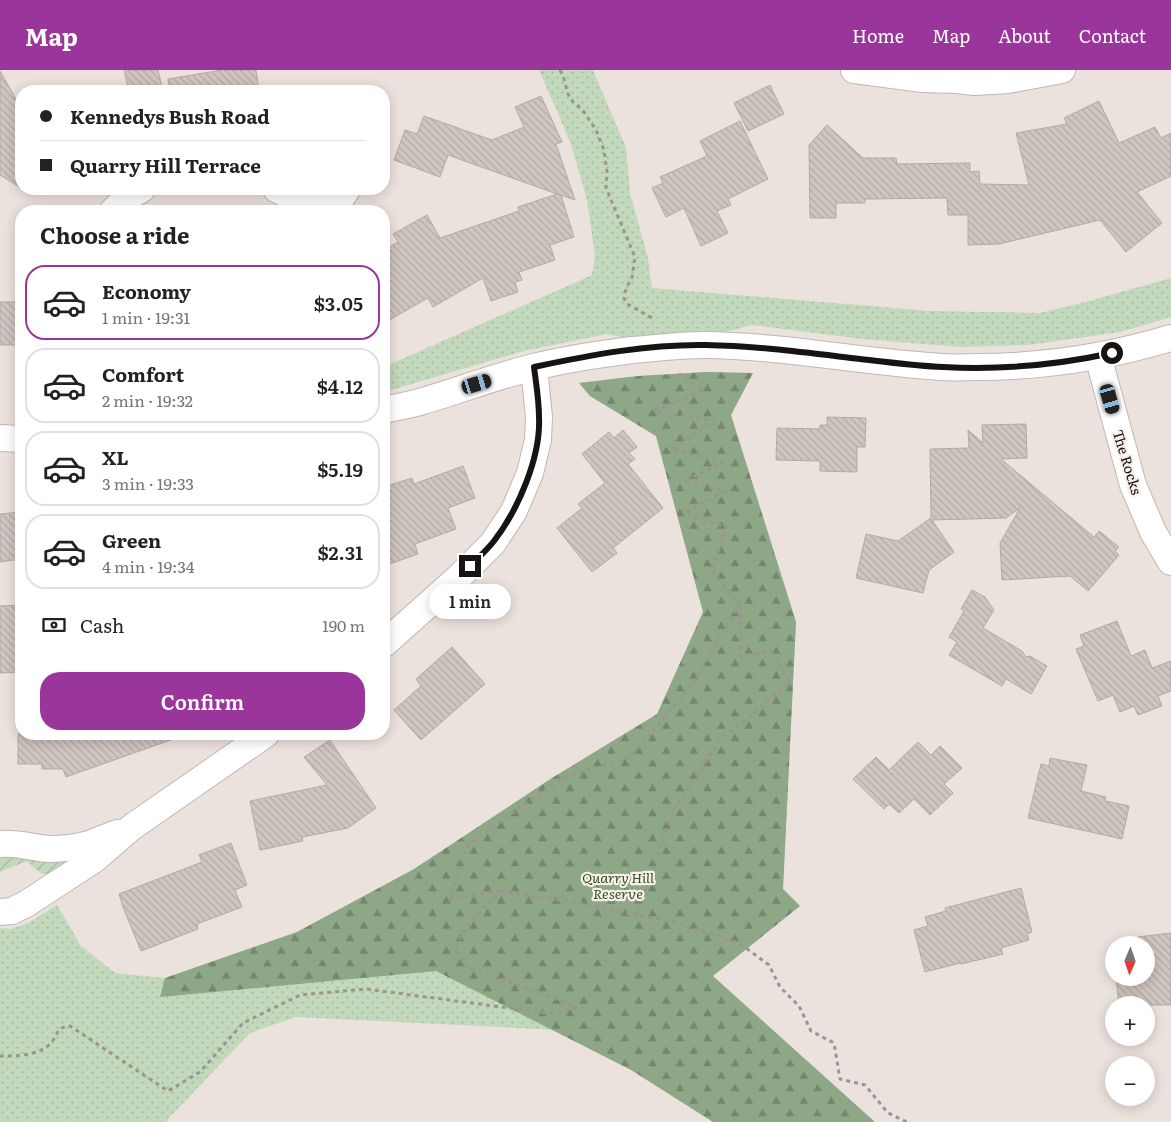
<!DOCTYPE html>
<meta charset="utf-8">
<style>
body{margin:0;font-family:Literata,serif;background:#f6f6f6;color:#222;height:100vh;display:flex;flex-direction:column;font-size:19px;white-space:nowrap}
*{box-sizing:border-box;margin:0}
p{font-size:16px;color:#767676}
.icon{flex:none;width:28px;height:28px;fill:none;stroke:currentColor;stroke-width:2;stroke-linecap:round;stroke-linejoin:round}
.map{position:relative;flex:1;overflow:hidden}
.drawer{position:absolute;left:15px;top:135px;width:375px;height:535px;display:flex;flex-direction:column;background:#fff;border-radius:20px;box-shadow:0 2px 12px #0003}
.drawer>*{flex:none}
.hud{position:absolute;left:15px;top:15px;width:375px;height:110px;border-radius:20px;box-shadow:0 2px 12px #0003;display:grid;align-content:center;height:110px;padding:0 25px;background:#fff}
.needle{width:32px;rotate:182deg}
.controls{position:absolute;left:1105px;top:866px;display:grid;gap:10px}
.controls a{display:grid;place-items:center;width:50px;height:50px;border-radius:50%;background:#fff;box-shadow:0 2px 12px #0003;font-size:25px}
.end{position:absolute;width:22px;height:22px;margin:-11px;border:6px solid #171312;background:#fff;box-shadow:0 0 0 2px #fff}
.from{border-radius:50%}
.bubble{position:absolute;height:35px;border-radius:18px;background:#fff;box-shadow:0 2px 12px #0003;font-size:16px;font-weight:600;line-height:35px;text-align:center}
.car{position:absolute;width:15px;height:30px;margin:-15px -8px;border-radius:6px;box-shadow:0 0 4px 1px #0007;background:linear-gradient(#222 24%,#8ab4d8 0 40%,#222 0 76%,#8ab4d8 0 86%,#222 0)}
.hud b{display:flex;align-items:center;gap:18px;height:48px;font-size:19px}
.hud b+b{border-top:1px solid #e0e0e0}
.hud i{width:12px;height:12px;background:#222}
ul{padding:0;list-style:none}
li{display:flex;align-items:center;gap:15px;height:75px;margin:0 10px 8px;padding:0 15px;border:2px solid #e0e0e0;border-radius:20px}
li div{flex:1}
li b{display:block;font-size:19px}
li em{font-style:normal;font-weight:600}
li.current{border-color:#9a369b}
li>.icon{width:45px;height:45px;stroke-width:1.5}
h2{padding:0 25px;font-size:22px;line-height:60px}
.pay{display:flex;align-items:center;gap:12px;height:55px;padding:0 25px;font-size:19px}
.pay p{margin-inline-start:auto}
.button{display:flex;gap:10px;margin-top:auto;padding:10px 25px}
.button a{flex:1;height:58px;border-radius:20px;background:#9a369b;color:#fff;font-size:20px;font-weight:600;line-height:58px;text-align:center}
header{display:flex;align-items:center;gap:30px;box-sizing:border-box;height:70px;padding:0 25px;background:#9a369b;color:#fff}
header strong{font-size:24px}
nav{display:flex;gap:28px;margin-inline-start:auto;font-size:18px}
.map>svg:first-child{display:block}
.grass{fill:url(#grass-dots)}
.forest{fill:url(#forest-firs)}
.garden{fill:url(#garden-furrows)}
.building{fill:url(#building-back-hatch);stroke:#b4aaa5}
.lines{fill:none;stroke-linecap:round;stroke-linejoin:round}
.minor-casing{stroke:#c1b7b2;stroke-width:28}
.path{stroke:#9c9491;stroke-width:3;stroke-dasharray:4 4;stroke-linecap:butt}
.minor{stroke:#fff;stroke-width:26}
.route{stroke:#171312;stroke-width:6}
.labels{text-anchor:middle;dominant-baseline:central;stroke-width:4.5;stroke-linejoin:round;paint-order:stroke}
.street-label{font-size:14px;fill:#171312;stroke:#faefea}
.park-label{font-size:14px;font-style:italic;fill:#2e5122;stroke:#faefea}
</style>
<header>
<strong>Map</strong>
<nav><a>Home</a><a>Map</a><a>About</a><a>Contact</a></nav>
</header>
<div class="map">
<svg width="1171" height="1052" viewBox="0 0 1171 1052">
<defs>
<pattern id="grass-dots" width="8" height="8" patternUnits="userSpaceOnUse" patternTransform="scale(1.25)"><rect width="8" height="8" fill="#c2d9bc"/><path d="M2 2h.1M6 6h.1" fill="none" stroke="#a6b9a1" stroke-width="1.8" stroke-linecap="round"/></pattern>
<pattern id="forest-firs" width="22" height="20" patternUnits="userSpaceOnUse" patternTransform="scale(1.25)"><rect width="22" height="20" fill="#8ea786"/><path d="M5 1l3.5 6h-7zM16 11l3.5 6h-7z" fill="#73876c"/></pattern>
<pattern id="garden-furrows" width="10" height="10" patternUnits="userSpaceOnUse" patternTransform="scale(1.25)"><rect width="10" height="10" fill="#c2d9bc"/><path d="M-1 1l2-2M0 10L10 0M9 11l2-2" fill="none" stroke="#a6b9a1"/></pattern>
<pattern id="building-back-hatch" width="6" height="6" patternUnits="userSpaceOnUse" patternTransform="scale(1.25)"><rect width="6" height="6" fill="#d0c6c1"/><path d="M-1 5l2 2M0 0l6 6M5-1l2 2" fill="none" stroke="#b2a9a5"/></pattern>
</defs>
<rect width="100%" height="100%" fill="#ece2dd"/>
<path class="grass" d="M 539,0 L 593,0 L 626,78 L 630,123 L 648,188 L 652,218 L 931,241 L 1040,243 L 1089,231 L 1171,208 L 1171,247 L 1120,262 L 1029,275 L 961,277 L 862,269 L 752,255 L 666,277 L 607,264 L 524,281 L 384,322 L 384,297 L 592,205 L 595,186 L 587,130 L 571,74 Z
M 707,302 L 753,303 L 731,345 L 796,552 L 783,819 L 800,836 L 621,963 L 296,947 L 250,963 L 168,1049 L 167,1052 L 0,1052 L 0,858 L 11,859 L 30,852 L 57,835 L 81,876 L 115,903 L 165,908 L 297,862 L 414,799 L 552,708 L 657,645 L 703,542 L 656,366 L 590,326 L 579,313 L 638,306 Z"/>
<path class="forest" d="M 707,302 L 753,303 L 731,345 L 796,552 L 783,819 L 800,836 L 713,906 L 875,1052 L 713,1052 L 631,1000 L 436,901 L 160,927 L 165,908 L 297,862 L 414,799 L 552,708 L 657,644 L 703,542 L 656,366 L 590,326 L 579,313 L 638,306 Z"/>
<path class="garden" d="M 78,784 L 51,805 C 39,805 35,798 27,791 L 0,802 L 0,785 Z"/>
<path class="building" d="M 124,0 L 158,0 L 163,21 L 129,21 Z
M 222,0 L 256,0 L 259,21 L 169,21 L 168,9 Z
M 0,1 L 21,38 L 21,118 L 0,105 Z
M 770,15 L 784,44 L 748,61 L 734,33 Z
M 541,26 L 562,72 L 556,74 L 575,130 L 561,125 L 574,167 L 550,175 L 555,190 L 519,202 L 522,210 L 515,212 L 518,222 L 491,231 L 483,208 L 433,237 L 428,228 L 384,253 L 384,180 L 398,172 L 393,164 L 427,145 L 440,168 L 519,141 L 518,137 L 557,124 L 448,85 L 440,107 L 394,90 L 405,60 L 417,64 L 424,46 L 492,70 L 524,57 L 515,37 Z
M 1099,31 L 1119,73 L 1155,57 L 1161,68 L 1171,63 L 1171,106 L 1137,122 L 1162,153 L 1126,182 L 1100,150 L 999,174 L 968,175 L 968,145 L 948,145 L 947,128 L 865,129 L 865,133 L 836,133 L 836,148 L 810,148 L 809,75 L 827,55 L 863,88 L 896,88 L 897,94 L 970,93 L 970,102 L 979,101 L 980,114 L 1029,115 L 1016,63 L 1067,54 L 1064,48 Z
M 740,51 L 768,109 L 728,129 L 731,135 L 717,141 L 728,163 L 701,176 L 684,138 L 666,147 L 652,118 L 663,113 L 660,107 L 707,86 L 700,71 Z
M 0,232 L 21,232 L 21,275 L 0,275 Z
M 827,347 L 866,348 L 865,377 L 857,377 L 857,402 L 820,401 L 820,391 L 776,390 L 777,358 L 820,359 L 820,355 L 827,355 Z
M 1026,354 L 1027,388 L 1001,389 L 1094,467 L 1099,461 L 1119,477 L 1115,481 L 1119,485 L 1088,521 L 1070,506 L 1002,510 L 1000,473 L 1020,438 L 1006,448 L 932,450 L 954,482 L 929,500 L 923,523 L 856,508 L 866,464 L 898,471 L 931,448 L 930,379 L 969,378 L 968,360 L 983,373 L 982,355 Z
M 623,360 L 637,377 L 629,383 L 635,389 L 628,394 L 663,438 L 613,478 L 617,483 L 592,502 L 557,458 L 582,438 L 578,434 L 605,413 L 582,384 L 609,362 L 614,368 Z
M 463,396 L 475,428 L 448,438 L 456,459 L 415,474 L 418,484 L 384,496 L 384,417 L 412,408 L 414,414 Z
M 21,442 L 21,489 L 0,492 L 0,444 Z
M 972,520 L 985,527 L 994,540 L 983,558 L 1022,581 L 1026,587 L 1030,586 L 1047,596 L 1031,624 L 1006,609 L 1002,616 L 949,585 L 957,572 L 949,567 L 964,541 L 961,539 Z
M 21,535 L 21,602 L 0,603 L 0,536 Z
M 1117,551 L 1131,586 L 1145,580 L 1152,598 L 1171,591 L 1171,621 L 1158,626 L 1162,636 L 1138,645 L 1134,636 L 1120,642 L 1113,625 L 1098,631 L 1076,579 L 1084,576 L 1080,565 Z
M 452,577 L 485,614 L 421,670 L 394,640 L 421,616 L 416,609 Z
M 18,664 L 179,664 L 179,667 L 66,707 L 63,699 L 42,699 L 42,694 L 18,694 Z
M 330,670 L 376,738 L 348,758 L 302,767 L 303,771 L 260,780 L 250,731 L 327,715 L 304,687 Z
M 918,672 L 931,685 L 940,676 L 962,698 L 944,714 L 953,723 L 930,745 L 914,729 L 899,743 L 889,734 L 884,739 L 853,709 L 876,687 L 889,700 Z
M 1050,688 L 1087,695 L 1081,721 L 1106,727 L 1105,731 L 1129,736 L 1122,769 L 1028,748 L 1041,694 L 1049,696 Z
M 231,773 L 247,815 L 235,820 L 242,837 L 197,854 L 198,859 L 141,881 L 123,837 L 119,824 L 202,792 L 199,785 Z
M 1021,818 L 1032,862 L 1027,864 L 1029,870 L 1001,878 L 1003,884 L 961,894 L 960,893 L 925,902 L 914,860 L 928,856 L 925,847 L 946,841 L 945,838 Z
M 1171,863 L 1171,935 L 1119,935 L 1116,908 L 1146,908 L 1146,875 L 1139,875 L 1138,867 Z"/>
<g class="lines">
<defs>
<path id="minor" d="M 854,0 L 923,9 L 956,10 L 975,12 L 1008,10 L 1062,0
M 276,119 C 301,130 329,154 347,119
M 113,141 L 124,130 L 142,119
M 1098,286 L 1133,415 L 1153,462 L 1171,492
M 384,340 C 397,337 410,335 423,331 C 460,320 497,306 534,297 C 567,289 600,284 633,280 C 657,278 681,275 705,275 C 784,276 862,292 941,297 C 953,298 965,297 977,297 C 1043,297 1108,287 1171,268
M 0,368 L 21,369
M 384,574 L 458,508 L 493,473 L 514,441 L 530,403 L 538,370 L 539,347 L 534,297
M 0,774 C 17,772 33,778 50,779 C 62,779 77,777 89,774 C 98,771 108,766 117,763
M 0,842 L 12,841 L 26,834 L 95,789 L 132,757 L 266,664"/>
</defs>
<use href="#minor" class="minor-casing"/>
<path class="path" d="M 560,0 L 564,9 L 568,24 L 573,32 L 582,39 L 596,60 L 604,80 L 607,102 L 606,118 L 635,187 L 632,207 L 626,219 L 624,228 L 627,234 L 654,249
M 739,536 L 741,586 L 772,581 L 790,612 L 751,645 L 720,670 L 673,741 L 636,845 L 667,850 L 739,873 L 769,895 L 780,917 L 799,936 L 811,961 L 834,973 L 840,1009 L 865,1015 L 888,1043 L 907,1052
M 500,821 L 582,833 L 618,842 L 636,845
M 0,986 C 16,986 38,986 50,974 C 58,966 55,957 70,956 L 168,1021 L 200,1002 L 243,953 L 300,925 L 366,919 L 555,944 L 576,938 L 552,927 L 465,896 L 455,878 L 466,857 L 500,821 L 450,828 L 466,777 L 508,746 L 565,707 L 629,688 L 694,613 L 739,535 L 712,501 L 726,457 L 685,443 L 725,421 L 684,411 L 723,393 L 671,379 L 714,351 L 654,341 L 704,320 L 679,304"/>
<use href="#minor" class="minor"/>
</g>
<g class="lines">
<path class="route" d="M 470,496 C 478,488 487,480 494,471 C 518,440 541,387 539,347 C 539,330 536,313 534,297 C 590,285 648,274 706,275 C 758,276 809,283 860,289 C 888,292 915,296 943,297 C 999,300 1057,295 1112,283"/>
</g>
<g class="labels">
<g class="street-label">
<text transform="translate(1128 392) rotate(73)">The Rocks</text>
</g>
<g class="park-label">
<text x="618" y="807">Quarry Hill<tspan x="618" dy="16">Reserve</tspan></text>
</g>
</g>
</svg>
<div class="controls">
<a><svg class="needle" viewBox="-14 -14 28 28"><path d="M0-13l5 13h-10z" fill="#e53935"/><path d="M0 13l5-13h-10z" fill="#767676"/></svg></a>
<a>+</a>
<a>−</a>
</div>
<i class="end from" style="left:1112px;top:283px"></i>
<i class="end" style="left:470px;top:496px"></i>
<div class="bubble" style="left:429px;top:514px;width:82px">1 min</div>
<i class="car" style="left:477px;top:314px;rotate:73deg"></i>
<i class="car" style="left:1110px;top:329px;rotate:164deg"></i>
<div class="hud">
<b><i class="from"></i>Kennedys Bush Road</b>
<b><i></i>Quarry Hill Terrace</b>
</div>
<section class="drawer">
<h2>Choose a ride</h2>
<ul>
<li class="current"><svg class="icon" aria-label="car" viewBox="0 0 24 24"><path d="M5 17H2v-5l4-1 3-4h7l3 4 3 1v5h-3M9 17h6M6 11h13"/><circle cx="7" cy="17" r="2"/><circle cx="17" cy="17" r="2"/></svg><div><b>Economy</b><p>1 min · 19:31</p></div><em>$3.05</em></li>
<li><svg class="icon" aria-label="car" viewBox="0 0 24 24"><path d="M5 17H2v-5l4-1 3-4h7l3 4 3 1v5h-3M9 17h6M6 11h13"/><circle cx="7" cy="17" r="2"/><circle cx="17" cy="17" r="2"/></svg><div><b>Comfort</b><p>2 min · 19:32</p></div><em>$4.12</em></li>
<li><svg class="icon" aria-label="car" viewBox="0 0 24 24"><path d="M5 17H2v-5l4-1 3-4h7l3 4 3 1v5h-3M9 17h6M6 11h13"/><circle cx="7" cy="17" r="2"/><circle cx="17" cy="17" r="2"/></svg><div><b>XL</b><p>3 min · 19:33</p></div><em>$5.19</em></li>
<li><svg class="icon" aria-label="car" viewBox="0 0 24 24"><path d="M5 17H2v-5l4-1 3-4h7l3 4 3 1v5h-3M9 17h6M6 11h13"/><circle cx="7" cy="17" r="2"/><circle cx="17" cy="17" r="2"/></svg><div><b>Green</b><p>4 min · 19:34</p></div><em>$2.31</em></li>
</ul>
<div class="pay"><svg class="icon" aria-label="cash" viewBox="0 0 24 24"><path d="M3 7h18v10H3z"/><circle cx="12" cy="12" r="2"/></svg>Cash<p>190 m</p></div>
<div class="button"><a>Confirm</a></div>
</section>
</div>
